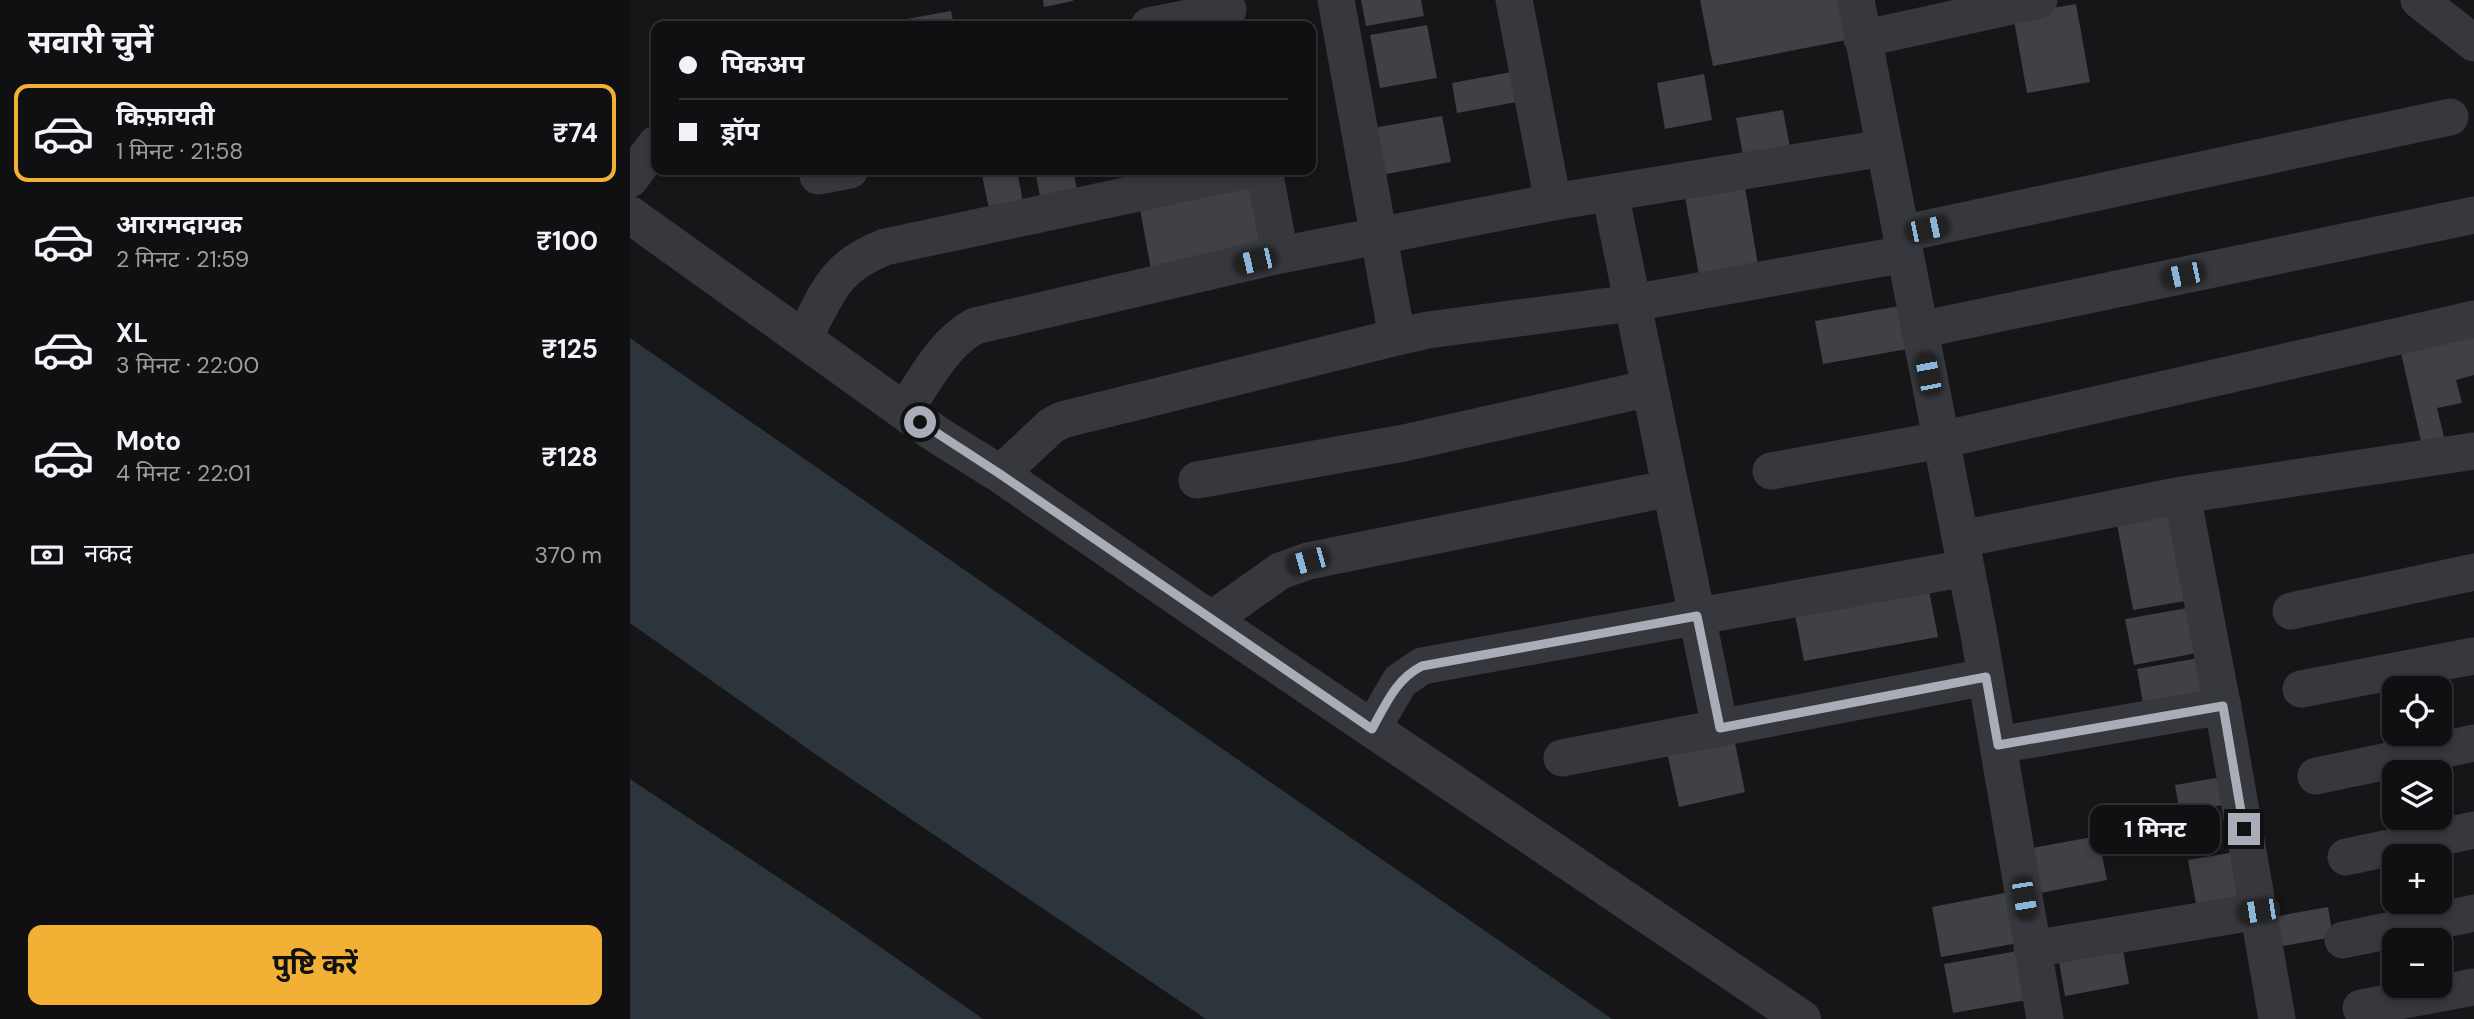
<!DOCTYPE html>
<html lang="hi">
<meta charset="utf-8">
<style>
body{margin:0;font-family:"DM Sans","Noto Sans Devanagari",sans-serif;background:#1e1e20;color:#f1f3f6;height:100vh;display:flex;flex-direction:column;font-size:26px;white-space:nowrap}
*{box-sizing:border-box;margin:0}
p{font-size:23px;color:#9c9d9f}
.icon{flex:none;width:38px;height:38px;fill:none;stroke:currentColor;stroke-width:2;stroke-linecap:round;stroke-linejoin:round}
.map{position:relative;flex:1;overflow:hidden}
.sheet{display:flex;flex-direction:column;background:#101012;width:630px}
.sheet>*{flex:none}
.top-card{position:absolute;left:21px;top:21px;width:665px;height:154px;border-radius:14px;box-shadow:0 4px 10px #0003,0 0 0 2px #303032;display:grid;align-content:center;height:154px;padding:0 28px;background:#101012}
.tools{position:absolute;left:1752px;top:676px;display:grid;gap:14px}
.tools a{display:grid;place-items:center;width:70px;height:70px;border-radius:14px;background:#101012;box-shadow:0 4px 10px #0003,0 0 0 2px #303032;font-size:35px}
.end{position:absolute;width:32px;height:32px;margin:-16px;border:9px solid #a8adb8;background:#111;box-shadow:0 0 0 4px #111}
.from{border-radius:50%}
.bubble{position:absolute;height:49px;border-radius:14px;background:#101012;box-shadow:0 4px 10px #0003,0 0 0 2px #303032;font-size:23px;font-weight:700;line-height:49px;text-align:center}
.car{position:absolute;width:21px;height:42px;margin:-21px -10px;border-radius:9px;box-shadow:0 0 5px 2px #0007;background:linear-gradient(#222 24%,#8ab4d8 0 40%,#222 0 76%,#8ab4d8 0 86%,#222 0)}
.top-card b{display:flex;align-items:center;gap:24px;height:66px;font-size:26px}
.top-card b+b{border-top:2px solid #303032}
.top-card i{width:18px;height:18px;background:#f1f3f6}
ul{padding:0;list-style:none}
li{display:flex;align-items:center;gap:21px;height:98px;margin:0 14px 10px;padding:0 14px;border:4px solid transparent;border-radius:14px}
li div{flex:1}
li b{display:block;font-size:26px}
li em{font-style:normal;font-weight:700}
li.current{border-color:#f2b134}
li>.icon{width:63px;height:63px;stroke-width:1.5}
h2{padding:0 28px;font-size:32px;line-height:84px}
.pay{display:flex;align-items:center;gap:18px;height:77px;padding:0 28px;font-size:26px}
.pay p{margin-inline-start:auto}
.primary-button{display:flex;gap:14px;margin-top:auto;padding:14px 28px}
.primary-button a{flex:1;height:80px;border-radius:14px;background:#f2b134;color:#111;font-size:28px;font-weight:700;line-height:80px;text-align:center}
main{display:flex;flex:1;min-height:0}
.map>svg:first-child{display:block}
.water{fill:#2c353c}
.building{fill:#404145}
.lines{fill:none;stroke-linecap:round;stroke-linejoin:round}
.minor{stroke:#37383d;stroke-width:37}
.tertiary{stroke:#37383d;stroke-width:38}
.route{stroke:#a8adb8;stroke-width:9}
</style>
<main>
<section class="sheet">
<h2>सवारी चुनें</h2>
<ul>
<li class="current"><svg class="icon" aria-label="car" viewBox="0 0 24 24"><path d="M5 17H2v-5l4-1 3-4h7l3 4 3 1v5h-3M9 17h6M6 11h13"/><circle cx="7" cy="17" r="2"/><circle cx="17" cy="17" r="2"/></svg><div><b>किफ़ायती</b><p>1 मिनट · 21:58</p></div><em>₹74</em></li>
<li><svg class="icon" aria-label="car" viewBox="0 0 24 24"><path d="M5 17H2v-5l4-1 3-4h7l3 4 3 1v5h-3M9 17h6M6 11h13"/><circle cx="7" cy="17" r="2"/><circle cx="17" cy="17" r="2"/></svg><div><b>आरामदायक</b><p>2 मिनट · 21:59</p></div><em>₹100</em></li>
<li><svg class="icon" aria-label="car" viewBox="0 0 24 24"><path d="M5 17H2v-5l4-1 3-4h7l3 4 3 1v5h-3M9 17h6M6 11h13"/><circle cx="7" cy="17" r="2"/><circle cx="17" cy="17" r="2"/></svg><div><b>XL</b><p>3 मिनट · 22:00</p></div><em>₹125</em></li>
<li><svg class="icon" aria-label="car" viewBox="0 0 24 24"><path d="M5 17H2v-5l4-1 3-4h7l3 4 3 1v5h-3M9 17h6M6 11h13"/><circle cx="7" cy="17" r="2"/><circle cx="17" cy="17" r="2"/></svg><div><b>Moto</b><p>4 मिनट · 22:01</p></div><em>₹128</em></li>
</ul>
<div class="pay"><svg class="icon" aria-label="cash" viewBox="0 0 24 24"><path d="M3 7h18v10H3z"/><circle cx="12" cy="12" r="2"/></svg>नकद<p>370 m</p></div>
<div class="primary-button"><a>पुष्टि करें</a></div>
</section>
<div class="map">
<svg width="1844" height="1019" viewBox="0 0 1844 1019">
<rect width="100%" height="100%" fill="#161618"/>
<path class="water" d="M 0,338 L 982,1019 L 576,1019 L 198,763 L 0,623 Z
M 0,779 L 206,916 L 353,1019 L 0,1019 Z"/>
<path class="building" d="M 413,0 L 443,0 L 443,1 L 414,7 Z
M 731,0 L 791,0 L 794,16 L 736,26 Z
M 1070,0 L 1215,0 L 1222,39 L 1083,66 Z
M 1446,4 L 1460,82 L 1397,93 L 1383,15 Z
M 321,11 L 324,26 L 267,26 L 266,21 Z
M 797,25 L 807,78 L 750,88 L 740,35 Z
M 887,71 L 892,101 L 827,113 L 822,83 Z
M 1074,74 L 1082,120 L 1035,129 L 1027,83 Z
M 1153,110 L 1162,158 L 1115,166 L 1106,118 Z
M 812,116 L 821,162 L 746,176 L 737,129 Z
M 351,170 L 387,170 L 394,208 L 360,214 Z
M 405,170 L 443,170 L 448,195 L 411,202 Z
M 1114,181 L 1129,271 L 1070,281 L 1054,191 Z
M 623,187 L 635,254 L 522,275 L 510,209 Z
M 1275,305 L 1283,348 L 1193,364 L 1185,321 Z
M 1844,327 L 1844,375 L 1826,380 L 1832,403 L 1807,408 L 1815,441 L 1792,446 L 1769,344 Z
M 1545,514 L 1561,600 L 1503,610 L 1487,524 Z
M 1297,580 L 1308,637 L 1174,661 L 1163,605 Z
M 1563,607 L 1572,652 L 1504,665 L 1495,619 Z
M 1574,657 L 1582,702 L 1515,715 L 1507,669 Z
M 1103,733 L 1115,792 L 1049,807 L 1036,748 Z
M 1598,776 L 1603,803 L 1550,813 L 1545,785 Z
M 1468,836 L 1477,880 L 1411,893 L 1402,848 Z
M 1611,851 L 1620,900 L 1567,909 L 1558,860 Z
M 1385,891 L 1394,942 L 1311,957 L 1302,907 Z
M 1698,907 L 1703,937 L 1647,947 L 1642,917 Z
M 1816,932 L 1826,987 L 1810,985 L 1810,940 L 1785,940 Z
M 1492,944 L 1499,984 L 1435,996 L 1428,956 Z
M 1393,950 L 1402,999 L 1323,1013 L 1314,964 Z"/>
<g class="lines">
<path class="minor" d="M 706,0 L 767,337
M 884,0 L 923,202
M 1226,0 L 1349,635 L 1415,1019
M 1789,0 L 1844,43
M 519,26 L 598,10
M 1232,39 L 1409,0
M 634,170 L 650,255
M 188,176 L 220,170
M 0,179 L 26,144
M 980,193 L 1090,728
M 1271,234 L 1820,117
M 1289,330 L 1844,215
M 173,339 C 198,293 203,267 255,247 L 617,170
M 274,411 C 295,381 312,344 345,326 L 650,255 L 748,236 L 923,202 L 1254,148
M 1141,471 L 1311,440 L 1844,319
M 370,474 L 421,426 L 432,420 L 767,337 L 798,330 L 1002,303 L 1275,254
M 567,480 L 774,443 L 1020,388
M 1552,495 L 1595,719 L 1647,1019
M 1331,539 L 1552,495 L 1844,451
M 1661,611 L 1844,572
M 581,620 L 650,571 L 678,561 L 1041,488
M 1671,689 L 1844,656
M 742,729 L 770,681 L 792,666 L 1336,568
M 1368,745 L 1593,706
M 932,758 L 1356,677
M 1686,776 L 1844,743
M 1716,857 L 1844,830
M 1713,940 L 1844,913
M 1402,949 L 1629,911
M 1731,1008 L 1844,987"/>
<path class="tertiary" d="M 0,215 L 306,434 L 370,474 L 581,620 L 1172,1019"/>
</g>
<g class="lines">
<path class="route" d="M 290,422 L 370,474 L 742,729 C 756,704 766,679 792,666 L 1067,616 L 1090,728 L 1356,677 L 1368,745 L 1593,706 L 1614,829"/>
</g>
</svg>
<div class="tools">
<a><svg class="icon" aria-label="locate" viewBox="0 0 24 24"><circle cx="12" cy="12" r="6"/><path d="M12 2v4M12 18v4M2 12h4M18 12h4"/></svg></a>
<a><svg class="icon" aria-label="layers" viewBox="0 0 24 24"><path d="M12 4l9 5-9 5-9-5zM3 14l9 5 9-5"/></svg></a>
<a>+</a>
<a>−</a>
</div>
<i class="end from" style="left:290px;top:422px"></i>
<i class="end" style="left:1614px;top:829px"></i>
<div class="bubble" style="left:1460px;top:805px;width:130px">1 मिनट</div>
<i class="car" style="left:1297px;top:229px;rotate:78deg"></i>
<i class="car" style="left:625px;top:261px;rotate:257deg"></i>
<i class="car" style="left:1553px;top:275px;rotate:258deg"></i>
<i class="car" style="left:1298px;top:374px;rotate:349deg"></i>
<i class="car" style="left:678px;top:561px;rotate:254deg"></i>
<i class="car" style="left:1394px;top:898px;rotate:171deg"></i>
<i class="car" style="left:1629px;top:911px;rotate:261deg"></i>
<div class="top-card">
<b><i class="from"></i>पिकअप</b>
<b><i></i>ड्रॉप</b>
</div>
</div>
</main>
